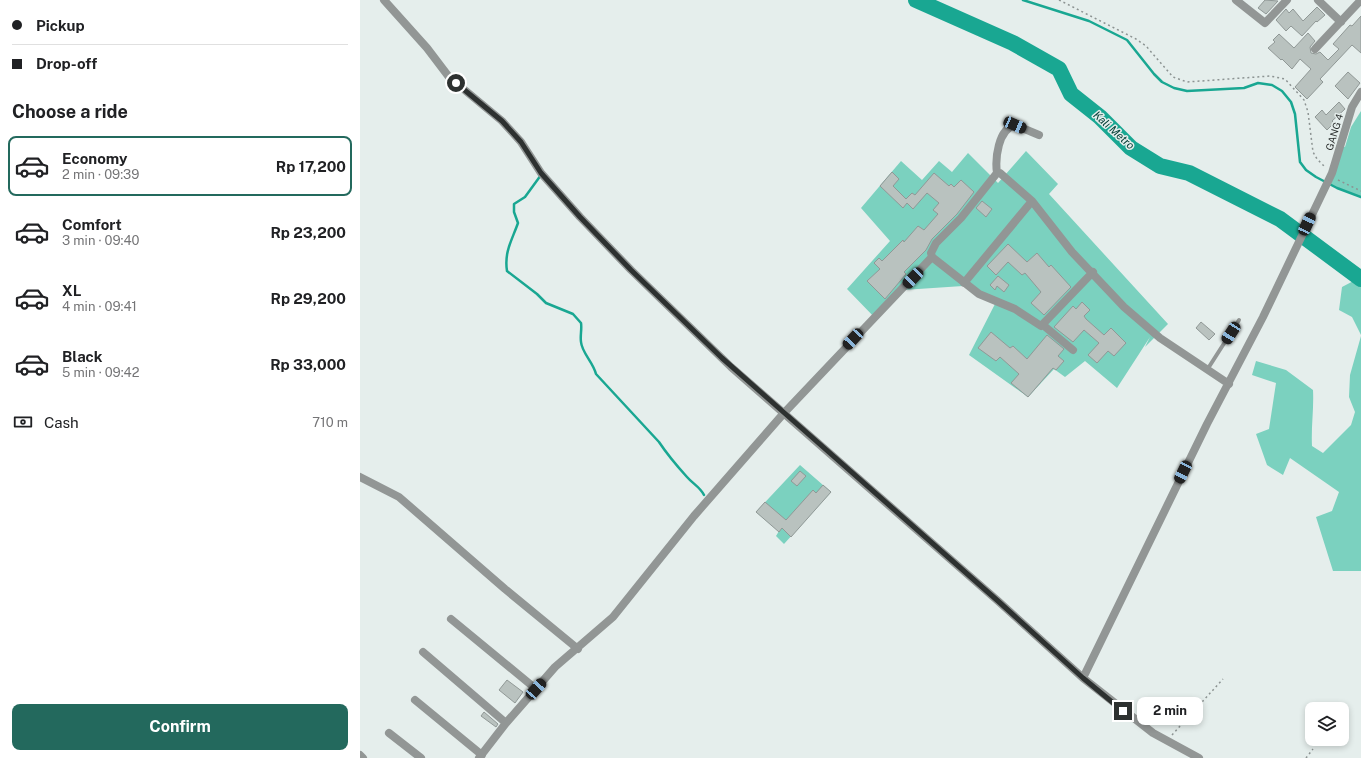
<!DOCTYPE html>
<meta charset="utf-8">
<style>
body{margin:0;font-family:"Public Sans",sans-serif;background:#f2f2f2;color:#202124;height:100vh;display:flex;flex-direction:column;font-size:15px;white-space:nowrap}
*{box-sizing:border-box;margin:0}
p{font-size:13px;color:#757577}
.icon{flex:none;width:22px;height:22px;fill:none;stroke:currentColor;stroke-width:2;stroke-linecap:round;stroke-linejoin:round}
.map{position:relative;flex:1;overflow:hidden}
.drawer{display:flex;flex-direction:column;background:#fff;width:360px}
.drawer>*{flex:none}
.banner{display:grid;align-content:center;height:88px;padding:0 12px;background:#fff}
.fabs{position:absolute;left:945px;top:702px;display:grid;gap:8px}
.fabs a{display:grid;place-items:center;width:44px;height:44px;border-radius:8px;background:#fff;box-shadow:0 2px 6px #0003;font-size:20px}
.end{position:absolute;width:18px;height:18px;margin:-9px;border:5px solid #2d3130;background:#fff;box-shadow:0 0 0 2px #fff}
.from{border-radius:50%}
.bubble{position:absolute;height:28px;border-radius:8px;background:#fff;box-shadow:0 2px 6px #0003;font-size:13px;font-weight:700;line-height:28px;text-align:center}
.car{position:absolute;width:12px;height:24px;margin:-12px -6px;border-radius:5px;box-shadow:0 0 3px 1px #0007;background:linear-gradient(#222 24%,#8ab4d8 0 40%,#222 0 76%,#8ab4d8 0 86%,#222 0)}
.banner b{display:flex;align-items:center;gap:14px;height:38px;font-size:15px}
.banner b+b{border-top:1px solid #e0e0e0}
.banner i{width:10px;height:10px;background:#202124}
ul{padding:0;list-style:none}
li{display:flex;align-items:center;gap:12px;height:60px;margin:0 8px 6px;padding:0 4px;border:2px solid transparent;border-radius:8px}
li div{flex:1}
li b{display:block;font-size:15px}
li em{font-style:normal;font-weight:700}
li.active{border-color:#23695d}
li>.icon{width:36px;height:36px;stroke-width:1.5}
h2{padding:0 12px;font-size:18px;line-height:48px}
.pay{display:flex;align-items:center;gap:10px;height:44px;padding:0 12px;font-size:15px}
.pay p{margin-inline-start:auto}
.primary-button{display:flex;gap:8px;margin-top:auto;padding:8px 12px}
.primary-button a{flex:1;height:46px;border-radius:8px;background:#23695d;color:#fff;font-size:16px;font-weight:700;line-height:46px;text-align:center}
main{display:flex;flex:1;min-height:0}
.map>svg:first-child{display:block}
.green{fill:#7bd1bf}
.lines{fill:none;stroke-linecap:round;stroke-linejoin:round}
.stream{stroke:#19a792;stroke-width:2.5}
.river{stroke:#19a792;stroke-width:16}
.building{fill:#b9c2bf;stroke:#909896}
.path{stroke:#8c9392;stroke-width:1.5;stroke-dasharray:2 3;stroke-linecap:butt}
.lane{stroke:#929695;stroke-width:4}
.street{stroke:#929695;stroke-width:8}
.route{stroke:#2d3130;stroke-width:5}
.labels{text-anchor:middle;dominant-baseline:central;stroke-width:3;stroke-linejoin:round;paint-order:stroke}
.street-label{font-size:10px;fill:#2d3130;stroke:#e5eeec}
.water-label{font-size:11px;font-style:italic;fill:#023d35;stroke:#e5eeec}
</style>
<main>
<section class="drawer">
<div class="banner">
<b><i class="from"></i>Pickup</b>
<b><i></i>Drop-off</b>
</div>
<h2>Choose a ride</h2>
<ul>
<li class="active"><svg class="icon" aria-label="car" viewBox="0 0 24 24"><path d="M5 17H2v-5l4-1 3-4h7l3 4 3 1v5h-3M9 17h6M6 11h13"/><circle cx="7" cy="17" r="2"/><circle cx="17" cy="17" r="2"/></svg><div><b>Economy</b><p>2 min · 09:39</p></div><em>Rp 17,200</em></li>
<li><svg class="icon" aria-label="car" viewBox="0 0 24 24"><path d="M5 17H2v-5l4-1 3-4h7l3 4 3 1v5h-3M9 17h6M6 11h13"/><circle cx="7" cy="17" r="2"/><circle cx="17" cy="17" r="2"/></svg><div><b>Comfort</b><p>3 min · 09:40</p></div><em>Rp 23,200</em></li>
<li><svg class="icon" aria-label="car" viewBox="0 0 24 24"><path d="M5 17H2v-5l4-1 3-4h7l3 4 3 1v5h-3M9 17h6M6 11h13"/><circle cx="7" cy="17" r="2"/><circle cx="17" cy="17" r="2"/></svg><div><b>XL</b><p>4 min · 09:41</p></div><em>Rp 29,200</em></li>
<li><svg class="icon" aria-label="car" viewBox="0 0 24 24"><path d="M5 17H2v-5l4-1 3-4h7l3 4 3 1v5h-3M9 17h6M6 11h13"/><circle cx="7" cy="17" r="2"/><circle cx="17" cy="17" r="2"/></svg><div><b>Black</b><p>5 min · 09:42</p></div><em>Rp 33,000</em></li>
</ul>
<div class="pay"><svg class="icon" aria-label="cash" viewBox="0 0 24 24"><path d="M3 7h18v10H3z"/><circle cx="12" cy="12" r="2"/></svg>Cash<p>710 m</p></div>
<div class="primary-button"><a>Confirm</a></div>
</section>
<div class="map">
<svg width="1001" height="758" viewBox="0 0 1001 758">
<rect width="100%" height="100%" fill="#e5eeec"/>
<path class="green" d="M 1001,111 L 1001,197 L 967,183 L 982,146 L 985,147 L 991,127 Z
M 666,151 L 698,184 L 689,194 L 808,324 L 785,347 L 790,337 L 757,388 L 725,361 L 705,377 L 694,369 L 668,397 L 609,355 L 636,302 L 603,286 L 543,290 L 517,320 L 487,289 L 530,241 L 501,208 L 541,161 L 562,180 L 579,161 L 592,172 L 608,153 L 638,183 Z
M 1001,277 L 1001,335 L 992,317 L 979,310 L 982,287 Z
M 1001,336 L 1001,571 L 973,571 L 956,517 L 972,511 L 979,492 L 930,458 L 923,475 L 907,465 L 896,434 L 909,429 L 916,383 L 892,375 L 896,361 L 926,370 L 953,390 C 954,409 951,427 952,446 L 963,453 L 991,425 L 995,412 L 989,397 L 990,375 Z
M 440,465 L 471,492 L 424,544 L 416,536 L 419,531 L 396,512 Z"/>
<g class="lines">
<path class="stream" d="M 663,0 L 729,21 L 767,40 L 794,74 L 802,82 L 814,88 L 827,91 L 884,88 L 898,83 L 912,85 L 922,91 L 931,102 L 935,114 L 940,162 L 946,170 L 956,177 L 977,188 L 1001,197
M 181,175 L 165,197 L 154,204 L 154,212 L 158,223 C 152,240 144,252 147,271 L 177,294 L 186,303 L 213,314 L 221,323 C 222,329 220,336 221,342 C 222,353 233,362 236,374 L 299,442 C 307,454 317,466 327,477 C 333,484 340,487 344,495"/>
<path class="river" d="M 556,0 L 653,43 L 699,69 L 711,94 L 740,117 L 771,148 L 800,166 L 829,173 L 920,219 L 1001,279"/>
</g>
<path class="building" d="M 905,0 L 918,1 L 906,14 L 898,8 Z
M 957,7 L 965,15 L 957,22 L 956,21 L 942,36 L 931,26 L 926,31 L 916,20 L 926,9 L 929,13 L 933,9 L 943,21 Z
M 1001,16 L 1001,53 L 992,45 L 960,79 L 963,82 L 947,99 L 935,87 L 951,69 L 940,59 L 932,69 L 922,59 L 921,60 L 908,48 L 915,42 L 913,40 L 919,34 L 934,48 L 948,33 L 955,41 L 950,47 L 951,53 L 956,54 L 960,52 L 968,60 L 979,49 L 973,44 L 990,25 L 992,26 Z
M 988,72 L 1000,83 L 988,99 L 975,86 Z
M 979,102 L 985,109 L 972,121 L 974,123 L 967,130 L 955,117 L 962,110 L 966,115 Z
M 532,172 L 539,179 L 533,186 L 546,199 L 552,193 L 555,195 L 574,173 L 589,186 L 591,184 L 594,187 L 601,180 L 614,192 L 597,214 L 572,239 L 566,250 L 544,272 L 546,274 L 525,299 L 507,281 L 520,269 L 514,263 L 519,258 L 522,261 L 543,240 L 544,242 L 558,226 L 564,230 L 578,214 L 573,210 L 579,203 L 567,193 L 553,209 L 547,203 L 543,208 L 520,186 Z
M 622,201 L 632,209 L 626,217 L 616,208 Z
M 648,244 L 667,262 L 677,253 L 689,267 L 691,265 L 711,287 L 684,315 L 671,303 L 681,292 L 665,273 L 662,275 L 648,262 L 636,275 L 627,266 Z
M 638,276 L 649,285 L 644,292 L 637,286 L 635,290 L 630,285 Z
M 722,302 L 730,310 L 724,316 L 726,319 L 744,335 L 751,328 L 766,343 L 754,356 L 748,351 L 737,363 L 728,355 L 739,343 L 724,330 L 713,342 L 694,327 L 713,306 L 716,309 Z
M 841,322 L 855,334 L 849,340 L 836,328 Z
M 631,332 L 650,348 L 653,346 L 667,359 L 687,335 L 704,349 L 698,356 L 704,361 L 696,370 L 693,368 L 668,397 L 651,383 L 659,374 L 640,357 L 636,361 L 618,348 Z
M 440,471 L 446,476 L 437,486 L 431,481 Z
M 463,485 L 471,492 L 431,537 L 422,528 L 419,532 L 396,512 L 405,502 L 426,520 L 453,490 L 456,493 Z
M 147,680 L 163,692 L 155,703 L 139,690 Z
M 124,712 L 138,724 L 136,727 L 121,716 Z"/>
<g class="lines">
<path class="path" d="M 699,0 L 776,39 L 786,46 L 813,77 L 827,82 L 910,76 L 925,79 L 944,100 L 948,112 L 953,152 L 957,159 L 965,167
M 978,180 L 1001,191
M 812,735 L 863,679
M 946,758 L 953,749"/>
<path class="lane" d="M 847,370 L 879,320"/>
<path class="street" d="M 24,0 L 67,48 L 89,77 L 142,121 L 161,142 L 181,173 L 220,217 L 271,270 L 371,367 L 638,601 L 723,678 L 793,733 L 839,758
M 876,0 L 905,23 L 927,0
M 958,0 L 981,22
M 955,49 L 1001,0
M 637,173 C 635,159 638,129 655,125 L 679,135
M 572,257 L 619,294 L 655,309 L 681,326 L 733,272
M 604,283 L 672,201
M 683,325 L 713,350
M 0,477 L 39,497 L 145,589 L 218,649
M 91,619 L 176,689
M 63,652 L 146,723
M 723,678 L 847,424 L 903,317 L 972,173 L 992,107 L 1001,92
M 55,700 L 122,755
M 29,733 L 61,758
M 0,755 L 3,758
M 119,758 L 146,723 L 195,667 L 253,617 L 334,516 L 424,413 L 572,257 L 571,253 L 576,243 L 601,218 L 637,173 L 640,173 L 672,201 L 712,252 L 764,307 L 800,338 L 869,384"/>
</g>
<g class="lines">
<path class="route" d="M 96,83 L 142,121 L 161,142 L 181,173 L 220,217 L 271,270 L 362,358 L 638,601 L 723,678 L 763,711"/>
</g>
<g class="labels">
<g class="street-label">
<text transform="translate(974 132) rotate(-73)">GANG 4</text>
</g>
<g class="water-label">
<text transform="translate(754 130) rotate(42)">Kali Metro</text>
</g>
</g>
</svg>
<div class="fabs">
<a><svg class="icon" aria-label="layers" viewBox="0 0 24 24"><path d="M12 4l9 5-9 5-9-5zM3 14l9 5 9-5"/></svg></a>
</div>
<i class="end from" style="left:96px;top:83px"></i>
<i class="end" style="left:763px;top:711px"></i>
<div class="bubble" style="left:777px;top:697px;width:66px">2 min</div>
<i class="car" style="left:655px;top:125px;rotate:113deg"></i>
<i class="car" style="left:947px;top:224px;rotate:25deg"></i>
<i class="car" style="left:553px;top:278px;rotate:224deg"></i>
<i class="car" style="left:871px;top:333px;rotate:213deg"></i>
<i class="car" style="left:493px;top:339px;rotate:223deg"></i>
<i class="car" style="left:823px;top:472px;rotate:206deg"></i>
<i class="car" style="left:176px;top:689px;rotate:42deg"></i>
</div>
</main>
